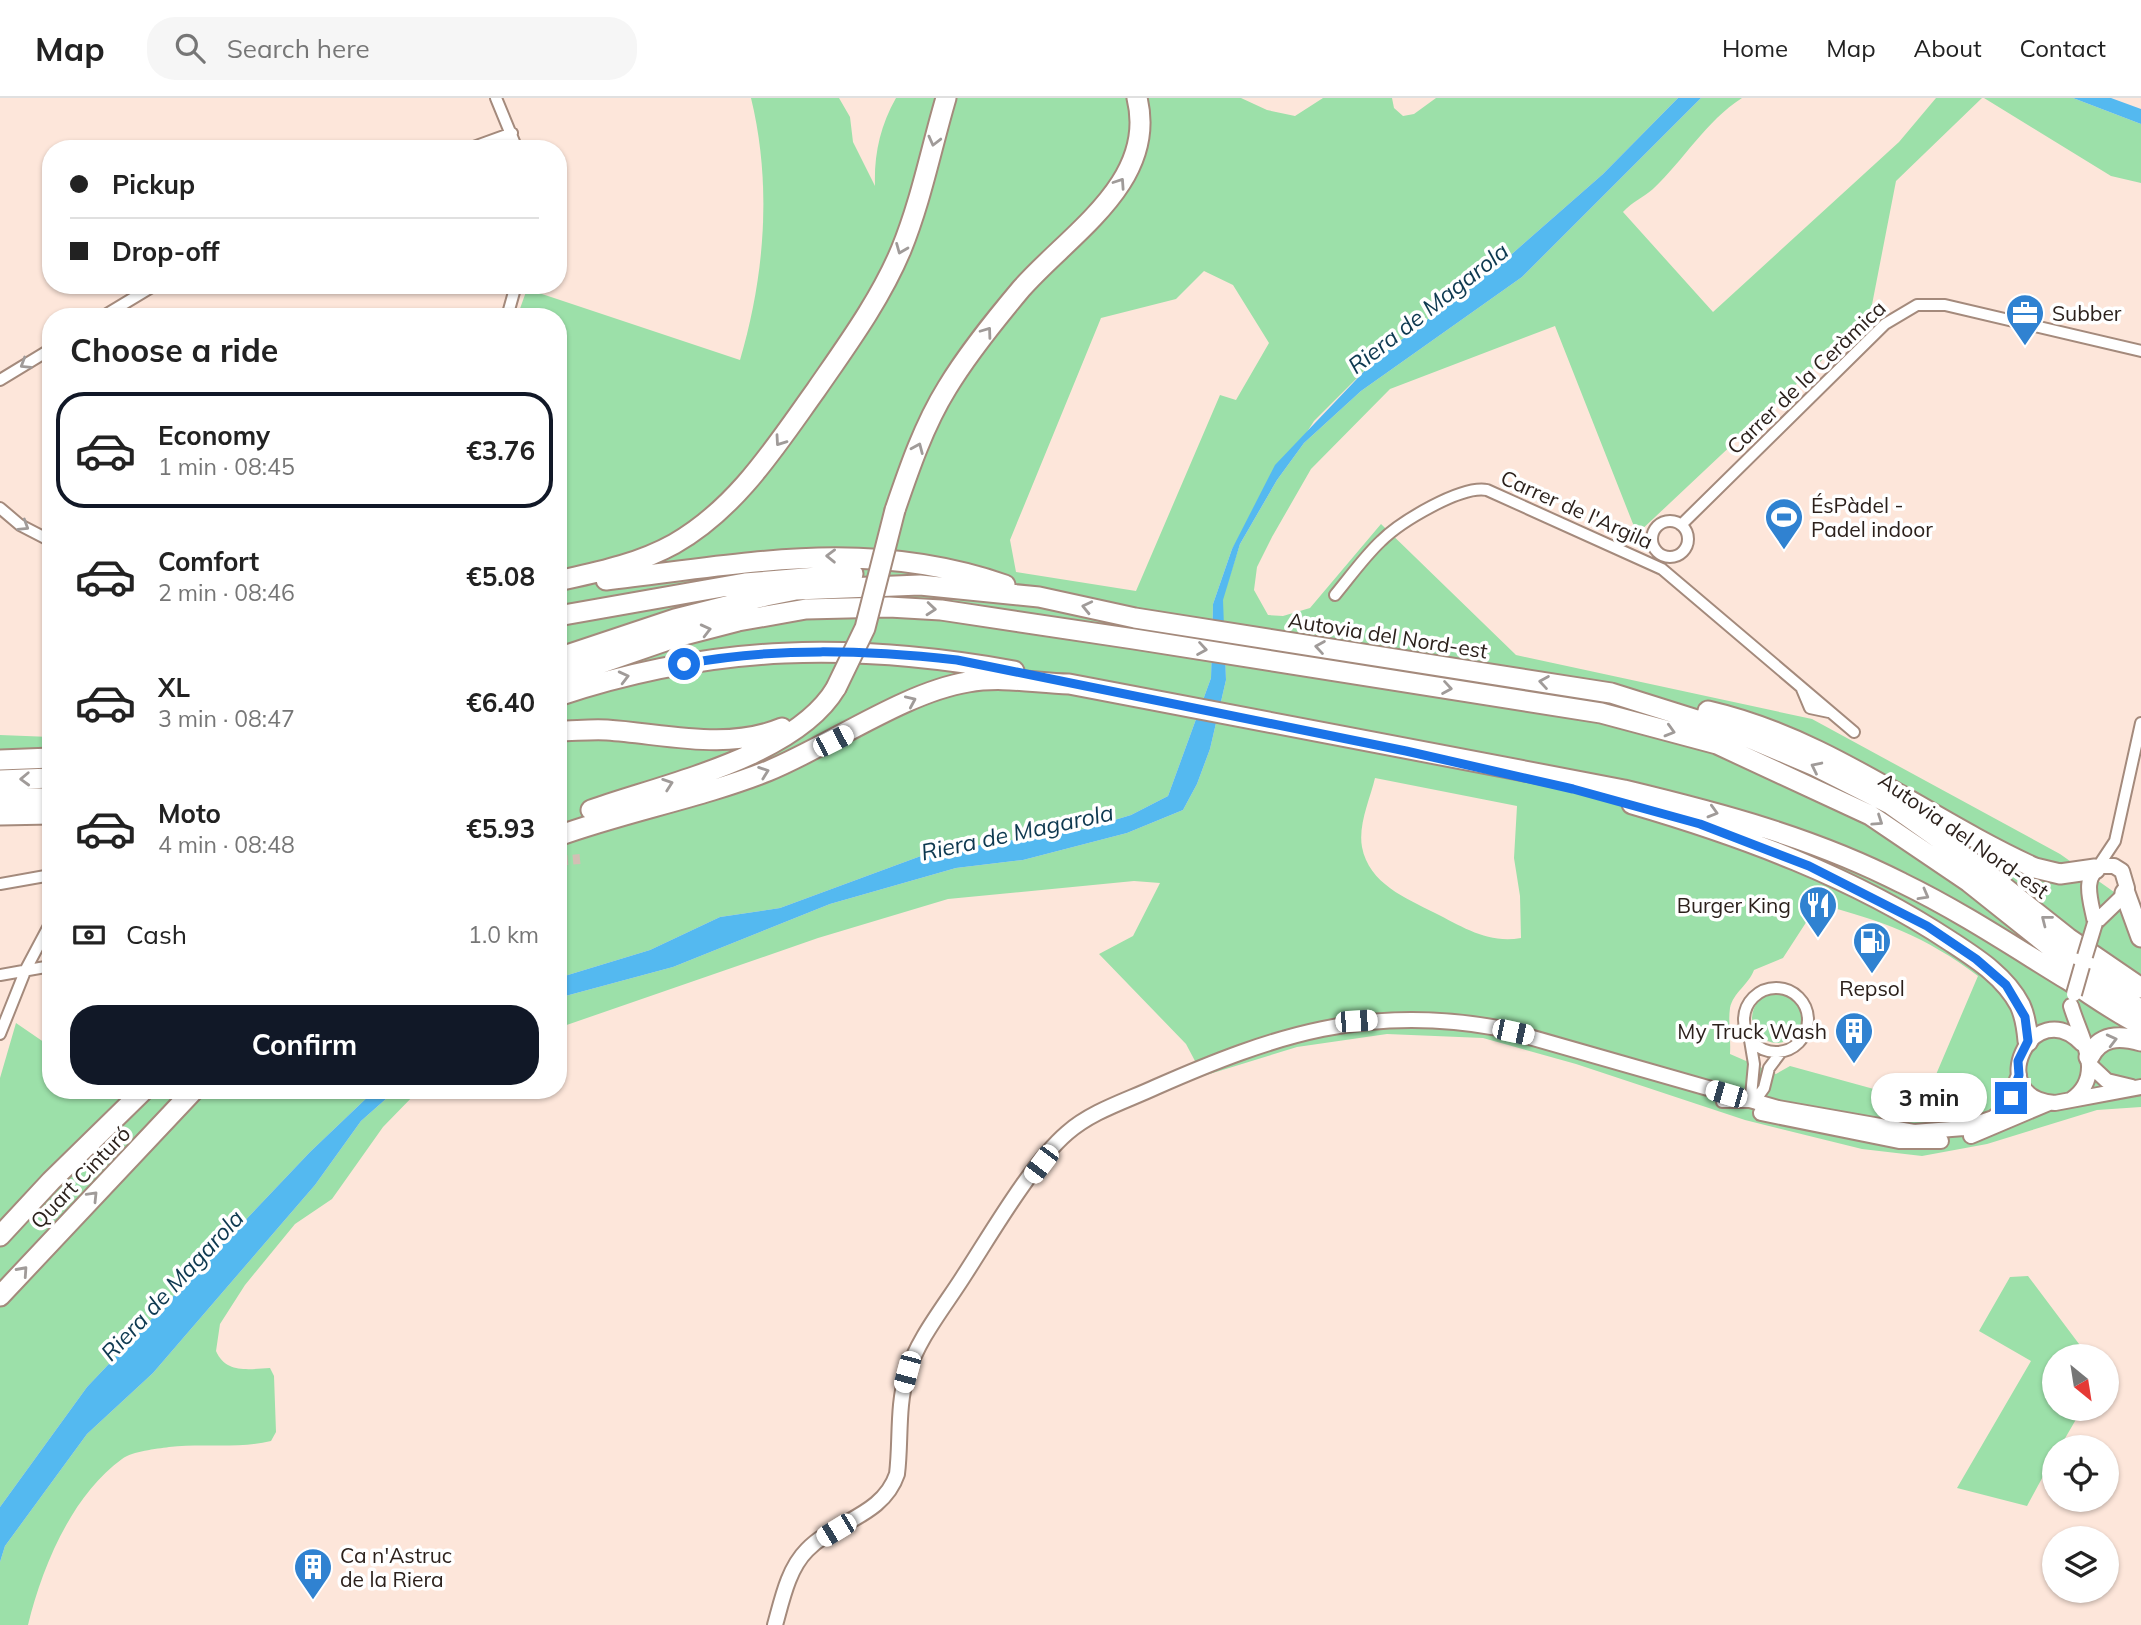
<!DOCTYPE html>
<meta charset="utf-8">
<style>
body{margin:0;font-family:Mulish,sans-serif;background:#f6f6f6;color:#222;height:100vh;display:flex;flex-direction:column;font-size:26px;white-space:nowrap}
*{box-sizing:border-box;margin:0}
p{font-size:23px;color:#767676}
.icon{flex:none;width:38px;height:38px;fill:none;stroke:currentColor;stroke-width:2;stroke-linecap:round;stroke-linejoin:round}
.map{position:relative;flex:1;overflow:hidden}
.side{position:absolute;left:42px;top:210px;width:525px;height:791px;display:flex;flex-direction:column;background:#fff;border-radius:28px;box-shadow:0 2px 5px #0004}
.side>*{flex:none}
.banner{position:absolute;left:42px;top:42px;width:525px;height:154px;border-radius:28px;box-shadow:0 2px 5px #0004;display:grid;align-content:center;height:154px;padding:0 28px;background:#fff}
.needle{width:46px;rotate:150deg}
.fabs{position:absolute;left:2042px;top:1246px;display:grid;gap:14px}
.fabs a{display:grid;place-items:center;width:77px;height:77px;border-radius:50%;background:#fff;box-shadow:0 2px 5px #0004;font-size:35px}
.end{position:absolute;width:32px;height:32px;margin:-16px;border:9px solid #1a73e8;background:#fff;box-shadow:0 0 0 4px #fff}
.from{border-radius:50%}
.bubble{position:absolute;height:49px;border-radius:24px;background:#fff;box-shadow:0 2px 5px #0004;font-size:23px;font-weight:700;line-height:49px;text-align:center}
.car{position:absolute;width:21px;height:42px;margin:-21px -10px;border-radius:9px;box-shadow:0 0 5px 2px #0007;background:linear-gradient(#fff 24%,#345 0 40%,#fff 0 76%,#345 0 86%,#fff 0)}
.banner b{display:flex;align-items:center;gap:24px;height:66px;font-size:26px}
.banner b+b{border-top:2px solid #e0e0e0}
.banner i{width:18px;height:18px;background:#222}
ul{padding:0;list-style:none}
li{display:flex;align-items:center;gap:21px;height:116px;margin:0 14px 10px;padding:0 14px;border:4px solid transparent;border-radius:28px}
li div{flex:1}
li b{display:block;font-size:26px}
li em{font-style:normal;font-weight:700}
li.on{border-color:#111827}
li>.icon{width:63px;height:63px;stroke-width:1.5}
h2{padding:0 28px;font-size:32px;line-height:84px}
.pay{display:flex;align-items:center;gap:18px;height:77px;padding:0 28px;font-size:26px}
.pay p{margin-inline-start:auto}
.primary-button{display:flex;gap:14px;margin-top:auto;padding:14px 28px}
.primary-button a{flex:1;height:80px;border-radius:28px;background:#111827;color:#fff;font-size:28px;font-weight:700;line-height:80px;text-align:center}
header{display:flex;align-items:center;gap:42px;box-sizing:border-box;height:98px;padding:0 35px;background:#fff;border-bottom:2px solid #e0e0e0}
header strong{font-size:33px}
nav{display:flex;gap:38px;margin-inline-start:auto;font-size:24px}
.search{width:490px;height:63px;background:#f6f6f6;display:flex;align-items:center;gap:18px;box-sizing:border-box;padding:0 24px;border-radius:28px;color:#767676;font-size:26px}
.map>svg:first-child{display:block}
.green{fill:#9ce0a9;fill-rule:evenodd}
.water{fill:#54b9f0}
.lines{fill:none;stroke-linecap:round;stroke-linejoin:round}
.street-tunnel{stroke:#d3bfb4;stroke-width:10;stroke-dasharray:10 5;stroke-linecap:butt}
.street-casing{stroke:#a48a7c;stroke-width:14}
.secondary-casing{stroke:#a48a7c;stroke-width:18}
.highway-casing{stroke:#a48a7c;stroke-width:23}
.street{stroke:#fff;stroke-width:10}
.secondary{stroke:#fff;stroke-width:14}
.highway{stroke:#fff;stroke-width:19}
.secondary-bridge-casing{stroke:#a48a7c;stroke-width:18;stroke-linecap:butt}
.highway-bridge-casing{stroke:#a48a7c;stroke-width:23;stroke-linecap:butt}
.secondary-bridge{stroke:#fff;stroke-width:14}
.highway-bridge{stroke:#fff;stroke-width:19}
.oneway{stroke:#a09b99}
.route{stroke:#1a73e8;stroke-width:9}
.labels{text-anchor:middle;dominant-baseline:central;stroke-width:7;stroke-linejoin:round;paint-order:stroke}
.poi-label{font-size:21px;fill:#2c211c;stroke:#fff;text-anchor:start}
.street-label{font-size:21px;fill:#2c211c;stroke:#fff}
.water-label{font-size:23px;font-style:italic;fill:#0e3950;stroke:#fff}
</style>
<header>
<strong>Map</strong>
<div class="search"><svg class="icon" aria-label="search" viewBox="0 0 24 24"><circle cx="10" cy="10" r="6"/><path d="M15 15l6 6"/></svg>Search here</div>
<nav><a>Home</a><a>Map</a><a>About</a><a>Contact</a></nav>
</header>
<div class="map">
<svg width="2141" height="1527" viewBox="0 0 2141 1527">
<rect width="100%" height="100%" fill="#fde6da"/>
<path class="green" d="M 751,0 L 839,0 L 850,19 L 853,44 L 875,88 C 874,57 880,28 896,0 L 1241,0 L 1267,12 L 1295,18 L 1323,0 L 1392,0 L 1394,10 L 1403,18 L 1414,16 L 1436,0 L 1678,0 L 1603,76 L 1513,155 L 1373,264 L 1314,323 L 1232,451 L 1213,506 L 1211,580 L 1168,698 L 1131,717 L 1085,731 L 929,755 L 780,810 L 720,819 L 650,852 L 558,880 L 558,219 L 517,219 L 527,191 L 740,262 C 765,177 772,86 751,0 ZM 1204,173 L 1233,187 L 1269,245 L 1236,302 L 1220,297 L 1136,493 L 1016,474 L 1010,442 L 1101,220 L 1176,201 Z
M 1701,0 L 1742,0 C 1706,23 1684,62 1653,91 C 1643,100 1633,103 1623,114 L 1713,214 L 1899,44 L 1936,0 L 1982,0 L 1896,83 L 1870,217 L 1637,436 L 1555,228 L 1390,291 L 1311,371 L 1272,439 L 1257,469 L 1254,492 L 1268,517 L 1283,518 L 1310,510 L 1381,426 L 1516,557 L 1812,621 L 2060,756 L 2141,813 L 2141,1009 L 2097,1012 L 1987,1046 L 1922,1058 L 1862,1051 L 1745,1022 L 1576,966 L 1483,940 L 1387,936 L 1297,949 L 1203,978 L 1186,946 L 1099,856 L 1133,838 L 1160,785 L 1134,783 L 948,801 L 818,840 L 558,930 L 558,900 L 673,869 L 830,806 L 956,770 L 1023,762 L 1127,735 L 1183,712 L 1197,686 L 1210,651 L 1226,582 L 1222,502 L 1240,446 L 1277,382 L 1304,345 L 1361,293 L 1522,179 ZM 1375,680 L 1517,708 L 1514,760 L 1520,798 L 1521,840 C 1488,846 1463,829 1435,815 C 1406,800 1369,786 1362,749 C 1358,727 1370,701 1375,680 ZM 1818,806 C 1881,822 1925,838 1978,878 L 1929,993 L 1892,996 L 1790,968 L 1776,976 L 1730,956 C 1731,941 1728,924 1730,910 C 1733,895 1749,886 1754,872 L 1783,860 Z
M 1984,0 L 2073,0 L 2141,26 L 2141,85 L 2111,78 Z
M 0,637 L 51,639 L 51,722 L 0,722 Z
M1752 920a25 25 0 1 1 50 0a25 25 0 1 1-50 0Z
M 16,925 L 51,949 L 51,992 L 375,992 L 310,1054 L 87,1289 L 0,1409 L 0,980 Z
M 396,992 L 419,992 L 383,1029 L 332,1101 L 295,1126 L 245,1187 L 220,1226 L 216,1253 C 226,1276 249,1271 270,1270 L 274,1278 L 276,1334 L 271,1343 C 239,1351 202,1345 169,1349 C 156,1351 133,1353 122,1361 C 72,1397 42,1469 28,1527 L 0,1527 L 0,1464 L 5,1448 L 87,1336 L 153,1275 L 315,1087 L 361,1023 Z
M 2028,1178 L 2088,1258 L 2054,1258 L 2054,1311 L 2082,1311 L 2060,1349 L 2054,1349 L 2054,1358 L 2027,1408 L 1957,1390 L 2031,1263 L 1979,1233 L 2010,1179 Z"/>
<path class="water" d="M 1678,0 L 1701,0 L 1522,179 L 1361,293 L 1304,345 L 1277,382 L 1240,446 L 1223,502 L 1226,582 L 1210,651 L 1197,686 L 1183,712 L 1127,735 L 1023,762 L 956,770 L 830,806 L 673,869 L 558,900 L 558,880 L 650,852 L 720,819 L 780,810 L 929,755 L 1085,731 L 1131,717 L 1168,698 L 1211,580 L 1213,506 L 1232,451 L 1275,367 L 1373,264 L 1513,155 L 1603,76 Z
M 2073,0 L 2111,0 L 2141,11 L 2141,26 Z
M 375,992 L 396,992 L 361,1023 L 315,1087 L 153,1275 L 87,1336 L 5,1448 L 0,1464 L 0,1409 L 87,1289 L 310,1054 Z"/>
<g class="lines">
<path class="street-tunnel" d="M 558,763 L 580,761"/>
<defs>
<path id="street" d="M 496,0 L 517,51
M 468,51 L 512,35
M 102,219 L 155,187
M 507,219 L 516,187
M 0,282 L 51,251
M 0,410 L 20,427 L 51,443
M1652 441a18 18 0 1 1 36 0a18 18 0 1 1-36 0Z
M 1681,427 L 1885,226 L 1917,207 L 1945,207 L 2141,253
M 1335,497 C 1350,479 1364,459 1381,443 C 1400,424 1461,387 1487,392 L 1662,471 L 1854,634
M 1802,591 L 1810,610 L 1829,614
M 2097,770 L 2115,743 L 2141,625
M 0,786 L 51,777
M 0,877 L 51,868
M1744 922a32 32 0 1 1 64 0a32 32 0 1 1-64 0Z
M 0,936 L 26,871 L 51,824
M 1750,942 L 1754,966 L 1751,998 L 1757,1006
M 1722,1004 L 1754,1004 L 1764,990 L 1769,970 L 1781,954"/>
<path id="secondary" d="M 2102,768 L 2114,768 L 2122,773 L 2127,790 L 2123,798 L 2095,825 C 2092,806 2080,778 2102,768 Z
M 2071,908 C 2080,939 2106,977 2072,1001
M 2082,946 C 2033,894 1982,1000 2055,1005 L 2141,989
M 2091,968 L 2107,983 L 2132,989
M 1761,1015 L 1899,1043 L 1941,1043
M 1971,1038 L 2049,1005
M 775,1527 C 782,1502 788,1471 807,1452 C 835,1423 883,1418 897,1376 C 901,1344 897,1307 907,1276 C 918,1240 945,1208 965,1176 C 991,1136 1032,1065 1067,1035 C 1092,1013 1126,1003 1156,989 C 1274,937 1368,906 1498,930 L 1778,1010 L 1914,1034 L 1964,1030 L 1993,1020 L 2005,1011 L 2019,977"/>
<path id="highway" d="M 895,412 C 909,371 924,327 947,290 C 968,255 995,222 1021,191 C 1068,137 1158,84 1137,0
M 606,482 C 746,466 866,439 1005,487
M 558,483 C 598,474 638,466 674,446 C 737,410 775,349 816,292 C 847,247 880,202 901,152 C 921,103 931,51 946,0
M 558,518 L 745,485 L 853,476
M 558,560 L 675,521 L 766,498 L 796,492 L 920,487 L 1039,499 L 1135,520 L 1611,595 L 1735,634 L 1815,668 L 1890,706 L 1980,770 L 2068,840 L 2141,890
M 558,580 L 680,538 L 738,523 L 806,511 L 889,509 L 941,512 L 1134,541 L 1601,615 L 1717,646 L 1870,717 L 1969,784 L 2058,855 L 2141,912
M 558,598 C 715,546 853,544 1014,573
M 1708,613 C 1830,641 1923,719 2035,770 L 2060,776 L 2095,771
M 558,633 C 574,633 591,631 607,632 C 665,636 726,653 782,630
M 0,662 L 51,660
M 0,682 L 51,680
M 0,700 L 51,700
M 1632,706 C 1742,738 1853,779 1950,843 C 1976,860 2005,878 2020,907 C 2025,918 2027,931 2028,943
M 591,712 C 664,686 795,659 836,590
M 0,717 L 51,716
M 558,738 C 627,713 700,700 768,673 C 829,648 905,594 968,584 C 1002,578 1035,585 1069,586 L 1624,692 C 1720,715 1814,740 1902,785 C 1960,813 2014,849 2068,882 C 2092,897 2116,915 2141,927
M 2125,795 L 2141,839
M 2089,959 C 2100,937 2119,937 2141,943
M 0,1138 L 51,1083 L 144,992
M 0,1198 L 194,992"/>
</defs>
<use href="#street" class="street-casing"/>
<use href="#secondary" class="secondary-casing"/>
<use href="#highway" class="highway-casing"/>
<use href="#street" class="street"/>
<use href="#secondary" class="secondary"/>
<use href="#highway" class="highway"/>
<defs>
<path id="secondary-bridge" d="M 2085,858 L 2095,825
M 2074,896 L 2082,868"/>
<path id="highway-bridge" d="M 836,590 L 865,530 L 895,412"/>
</defs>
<use href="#secondary-bridge" class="secondary-bridge-casing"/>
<use href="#highway-bridge" class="highway-bridge-casing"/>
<use href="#secondary-bridge" class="secondary-bridge"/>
<use href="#highway-bridge" class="highway-bridge"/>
</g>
<defs><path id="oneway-chevron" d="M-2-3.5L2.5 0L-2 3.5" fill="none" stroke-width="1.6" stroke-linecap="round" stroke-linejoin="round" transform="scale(1.75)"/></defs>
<g class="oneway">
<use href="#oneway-chevron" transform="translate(934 43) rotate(104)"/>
<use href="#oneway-chevron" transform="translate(1120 85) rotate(-56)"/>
<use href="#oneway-chevron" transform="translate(901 151) rotate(112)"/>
<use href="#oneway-chevron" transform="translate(987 234) rotate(-54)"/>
<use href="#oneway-chevron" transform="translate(25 266) rotate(148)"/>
<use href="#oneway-chevron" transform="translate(780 343) rotate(125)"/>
<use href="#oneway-chevron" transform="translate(918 350) rotate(-67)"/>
<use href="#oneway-chevron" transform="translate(24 428) rotate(32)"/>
<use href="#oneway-chevron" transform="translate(831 458) rotate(-179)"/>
<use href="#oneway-chevron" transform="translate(1087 509) rotate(-167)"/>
<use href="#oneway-chevron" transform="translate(931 511) rotate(5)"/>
<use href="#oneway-chevron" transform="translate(706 532) rotate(-14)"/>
<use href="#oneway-chevron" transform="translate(1320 549) rotate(-171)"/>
<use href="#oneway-chevron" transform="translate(1202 551) rotate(9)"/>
<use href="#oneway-chevron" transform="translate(624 579) rotate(-14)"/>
<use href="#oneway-chevron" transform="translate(1544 584) rotate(-171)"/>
<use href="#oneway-chevron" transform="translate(1447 590) rotate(9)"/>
<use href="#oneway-chevron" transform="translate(911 603) rotate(-24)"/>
<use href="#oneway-chevron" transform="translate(1670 633) rotate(16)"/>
<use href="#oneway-chevron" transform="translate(1816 669) rotate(-154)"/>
<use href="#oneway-chevron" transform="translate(764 674) rotate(-20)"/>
<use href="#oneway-chevron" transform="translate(25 681) rotate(178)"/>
<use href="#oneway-chevron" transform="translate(668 686) rotate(-19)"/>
<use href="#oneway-chevron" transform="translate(1713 714) rotate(16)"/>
<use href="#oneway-chevron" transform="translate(1878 723) rotate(34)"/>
<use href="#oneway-chevron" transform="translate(1924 797) rotate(29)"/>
<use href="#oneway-chevron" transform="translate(2046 822) rotate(-142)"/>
<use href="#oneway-chevron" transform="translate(2112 942) rotate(-14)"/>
<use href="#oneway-chevron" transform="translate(93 1098) rotate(-46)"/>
<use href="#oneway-chevron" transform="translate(23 1173) rotate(-48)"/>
</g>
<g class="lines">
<path class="route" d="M 684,566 C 776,549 865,552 957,562 L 1406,653 L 1573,691 L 1700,726 L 1809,768 L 1927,828 L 1976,861 L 2006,887 L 2025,919 L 2028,943 L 2018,963 L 2019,977 L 2011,1000"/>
</g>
<defs>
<symbol id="office-pin" viewBox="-11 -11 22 30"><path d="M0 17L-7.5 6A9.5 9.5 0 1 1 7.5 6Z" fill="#3082d1" stroke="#fff"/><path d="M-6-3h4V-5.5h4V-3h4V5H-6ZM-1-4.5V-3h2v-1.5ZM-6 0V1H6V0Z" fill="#fff"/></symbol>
<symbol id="stadium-pin" viewBox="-11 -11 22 30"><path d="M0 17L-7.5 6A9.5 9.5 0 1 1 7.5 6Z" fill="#3082d1" stroke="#fff"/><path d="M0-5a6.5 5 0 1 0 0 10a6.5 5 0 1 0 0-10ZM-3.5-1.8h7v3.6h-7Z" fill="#fff"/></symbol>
<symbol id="restaurant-pin" viewBox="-11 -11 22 30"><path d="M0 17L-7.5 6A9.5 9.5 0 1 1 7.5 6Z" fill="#3082d1" stroke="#fff"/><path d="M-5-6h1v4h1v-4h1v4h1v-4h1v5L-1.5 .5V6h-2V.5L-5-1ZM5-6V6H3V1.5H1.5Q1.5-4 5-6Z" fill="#fff"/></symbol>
<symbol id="fuel-pin" viewBox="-11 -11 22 30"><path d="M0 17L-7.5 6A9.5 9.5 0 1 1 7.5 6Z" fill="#3082d1" stroke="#fff"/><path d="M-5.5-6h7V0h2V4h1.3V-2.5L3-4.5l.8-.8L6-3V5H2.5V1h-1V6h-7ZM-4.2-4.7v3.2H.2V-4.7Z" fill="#fff"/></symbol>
<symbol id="building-pin" viewBox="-11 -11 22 30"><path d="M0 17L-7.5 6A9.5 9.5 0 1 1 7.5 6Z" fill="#3082d1" stroke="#fff"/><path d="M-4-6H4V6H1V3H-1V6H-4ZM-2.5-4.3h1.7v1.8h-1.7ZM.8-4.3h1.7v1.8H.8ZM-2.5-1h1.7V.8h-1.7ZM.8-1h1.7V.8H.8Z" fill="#fff"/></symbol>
</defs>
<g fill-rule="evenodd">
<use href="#office-pin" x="2003" y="193" width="44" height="60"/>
<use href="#stadium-pin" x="1762" y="397" width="44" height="60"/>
<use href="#restaurant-pin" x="1796" y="785" width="44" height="60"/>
<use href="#fuel-pin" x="1850" y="821" width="44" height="60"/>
<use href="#building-pin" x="1832" y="911" width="44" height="60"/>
<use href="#building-pin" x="291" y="1447" width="44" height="60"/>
</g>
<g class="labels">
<g class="poi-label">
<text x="2052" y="215">Subber</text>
<text x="1811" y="407">ÉsPàdel -<tspan x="1811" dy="24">Padel indoor</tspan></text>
<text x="1791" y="807" text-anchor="end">Burger King</text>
<text x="1872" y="890" text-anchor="middle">Repsol</text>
<text x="1827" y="933" text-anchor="end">My Truck Wash</text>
<text x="340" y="1457">Ca n'Astruc<tspan x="340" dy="24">de la Riera</tspan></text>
</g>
<g class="street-label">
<text transform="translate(1806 279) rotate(-44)">Carrer de la Ceràmica</text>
<text transform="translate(1577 411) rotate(24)">Carrer de l'Argila</text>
<text transform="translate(1388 537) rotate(9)">Autovia del Nord-est</text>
<text transform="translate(1964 737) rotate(35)">Autovia del Nord-est</text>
<text transform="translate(80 1079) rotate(-46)">Quart Cinturó</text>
</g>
<g class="water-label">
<text transform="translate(1428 210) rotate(-38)">Riera de Magarola</text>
<text transform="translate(1017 734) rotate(-12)">Riera de Magarola</text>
<text transform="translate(172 1187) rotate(-47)">Riera de Magarola</text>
</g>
</g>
</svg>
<div class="fabs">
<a><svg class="needle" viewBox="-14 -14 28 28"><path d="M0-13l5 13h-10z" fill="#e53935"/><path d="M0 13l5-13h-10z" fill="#767676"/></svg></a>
<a><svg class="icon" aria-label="locate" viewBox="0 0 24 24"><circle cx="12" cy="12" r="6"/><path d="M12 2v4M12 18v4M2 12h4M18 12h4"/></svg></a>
<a><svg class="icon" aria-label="layers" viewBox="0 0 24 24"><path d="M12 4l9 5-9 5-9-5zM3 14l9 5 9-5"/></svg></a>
</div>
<i class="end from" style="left:684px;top:566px"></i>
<i class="end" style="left:2011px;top:1000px"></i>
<div class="bubble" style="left:1871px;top:975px;width:116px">3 min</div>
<i class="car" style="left:833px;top:643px;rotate:63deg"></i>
<i class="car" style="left:1356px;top:923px;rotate:86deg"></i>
<i class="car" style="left:1513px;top:934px;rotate:102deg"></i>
<i class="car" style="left:1726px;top:996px;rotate:286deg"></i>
<i class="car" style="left:1041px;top:1066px;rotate:217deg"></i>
<i class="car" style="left:907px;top:1274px;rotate:195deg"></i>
<i class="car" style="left:836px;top:1432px;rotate:239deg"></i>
<div class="banner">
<b><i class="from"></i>Pickup</b>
<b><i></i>Drop-off</b>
</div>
<section class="side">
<h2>Choose a ride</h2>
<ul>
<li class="on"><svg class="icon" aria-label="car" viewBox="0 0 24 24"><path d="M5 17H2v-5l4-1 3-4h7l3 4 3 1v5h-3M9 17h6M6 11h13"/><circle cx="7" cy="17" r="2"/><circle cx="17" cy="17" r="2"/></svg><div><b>Economy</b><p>1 min · 08:45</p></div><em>€3.76</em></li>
<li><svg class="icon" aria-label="car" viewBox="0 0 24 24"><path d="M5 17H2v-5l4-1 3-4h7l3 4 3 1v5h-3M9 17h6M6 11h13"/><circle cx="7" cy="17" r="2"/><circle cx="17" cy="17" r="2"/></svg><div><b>Comfort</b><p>2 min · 08:46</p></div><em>€5.08</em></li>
<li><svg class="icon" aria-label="car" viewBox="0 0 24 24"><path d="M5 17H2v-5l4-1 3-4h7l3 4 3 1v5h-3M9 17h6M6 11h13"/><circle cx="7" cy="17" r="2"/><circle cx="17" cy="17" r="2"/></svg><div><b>XL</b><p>3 min · 08:47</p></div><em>€6.40</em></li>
<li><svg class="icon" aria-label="car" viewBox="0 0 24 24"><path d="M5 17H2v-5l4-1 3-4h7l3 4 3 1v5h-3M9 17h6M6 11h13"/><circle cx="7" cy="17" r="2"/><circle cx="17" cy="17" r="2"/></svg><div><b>Moto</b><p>4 min · 08:48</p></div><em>€5.93</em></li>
</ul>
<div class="pay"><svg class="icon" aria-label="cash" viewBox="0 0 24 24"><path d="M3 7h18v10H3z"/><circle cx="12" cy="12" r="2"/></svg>Cash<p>1.0 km</p></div>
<div class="primary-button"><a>Confirm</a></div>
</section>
</div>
